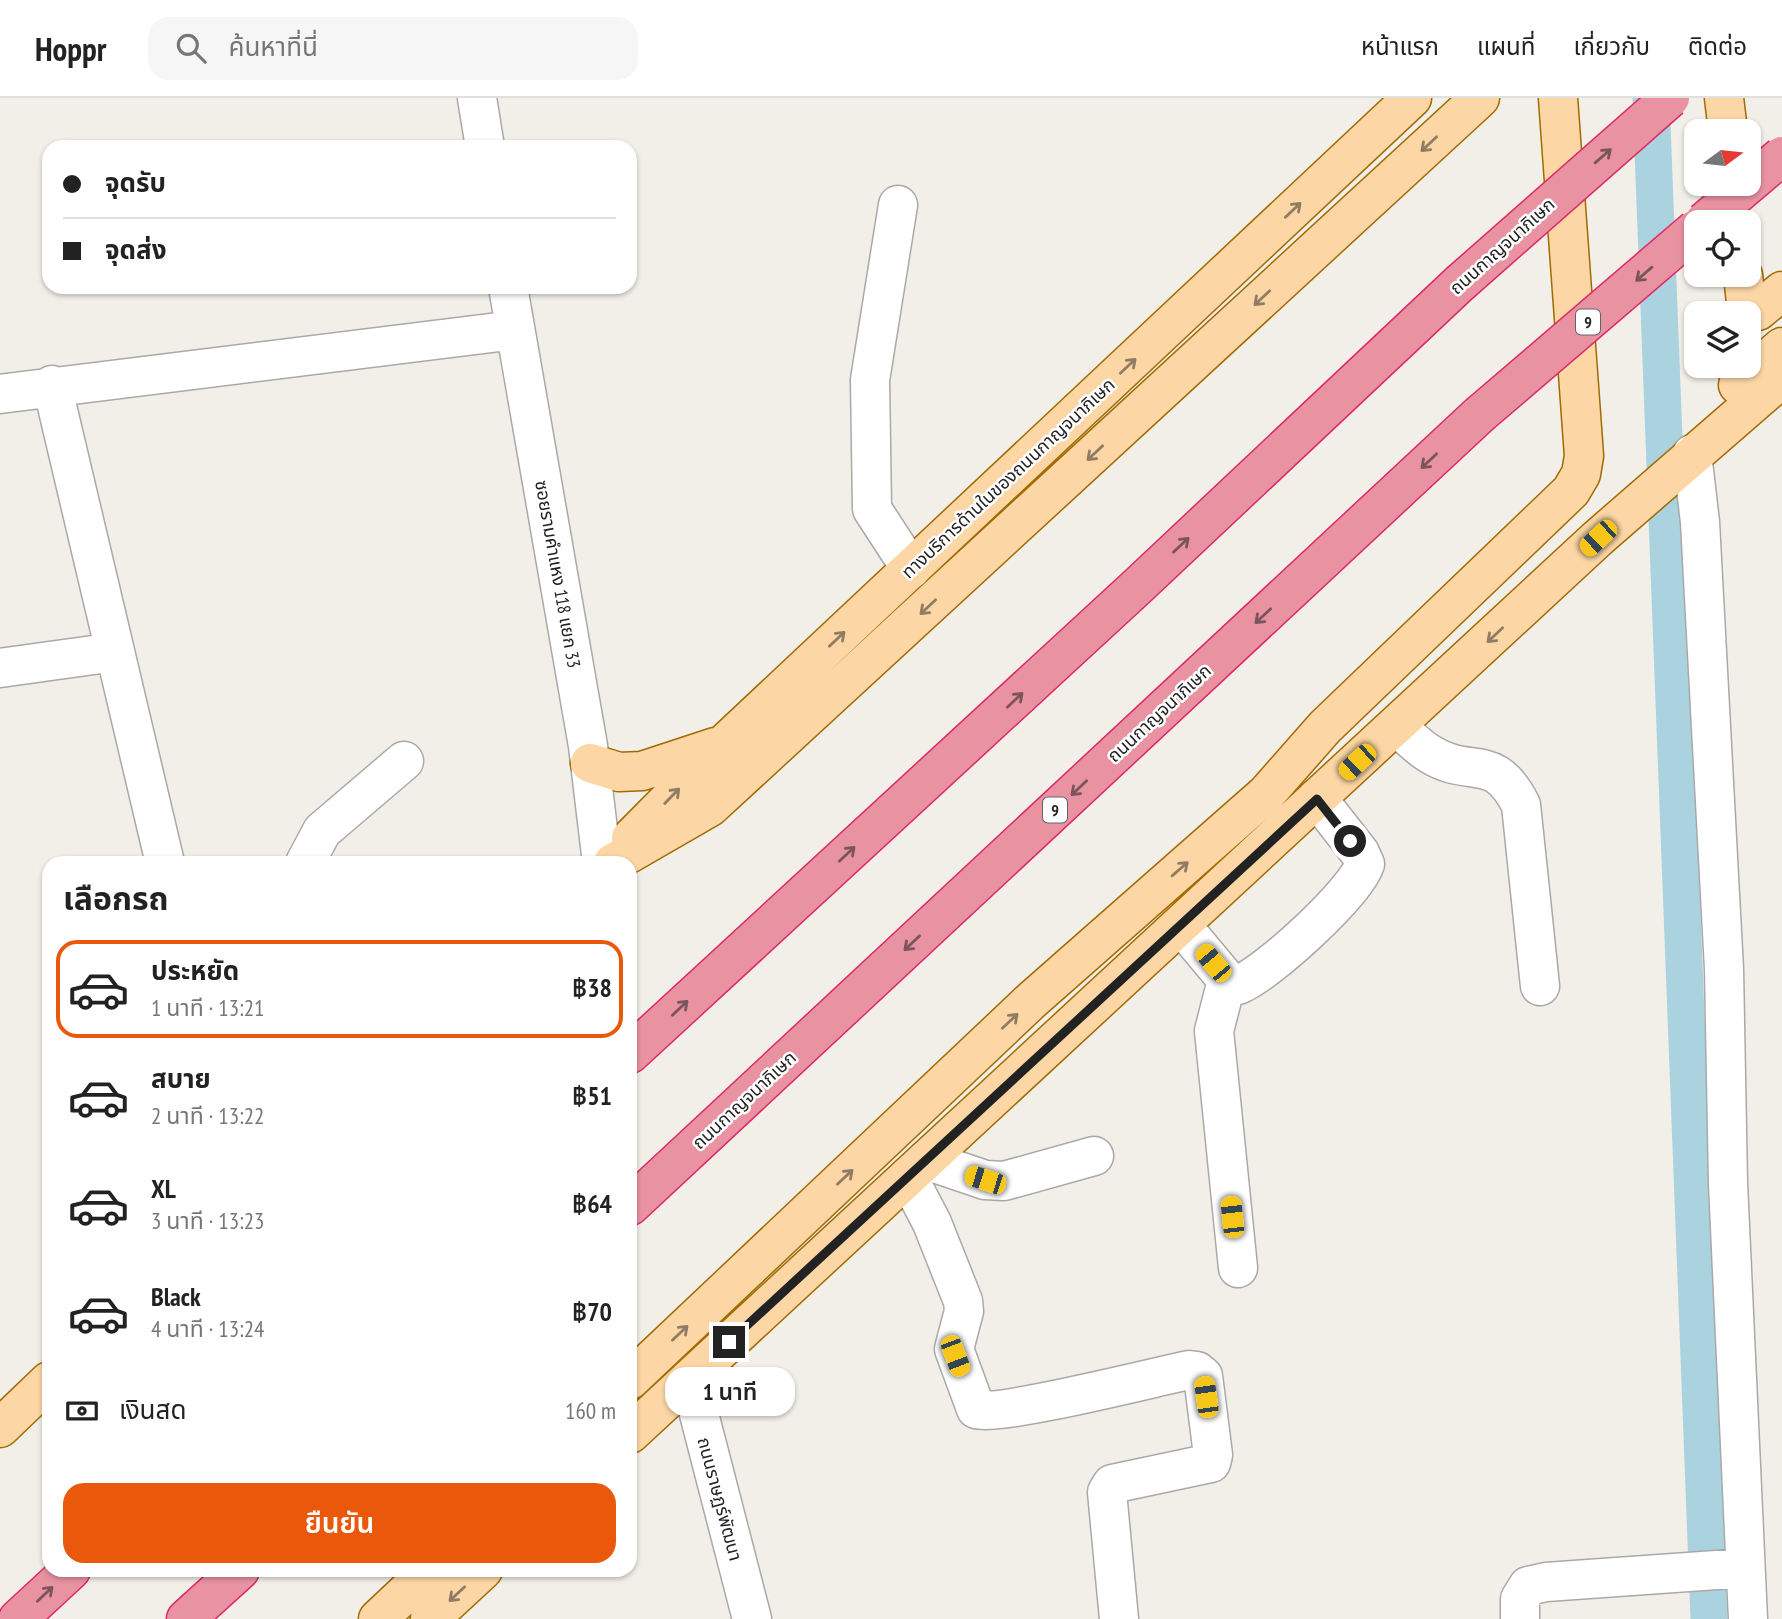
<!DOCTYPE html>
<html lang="th">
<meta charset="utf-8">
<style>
body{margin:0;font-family:"PT Sans Narrow","Noto Sans Thai",sans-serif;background:#f6f6f6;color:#222;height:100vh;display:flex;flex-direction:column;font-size:26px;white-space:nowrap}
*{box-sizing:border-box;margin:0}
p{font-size:23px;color:#767676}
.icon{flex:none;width:38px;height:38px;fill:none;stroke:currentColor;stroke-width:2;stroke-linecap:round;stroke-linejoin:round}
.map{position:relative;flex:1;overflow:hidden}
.drawer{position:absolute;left:42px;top:758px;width:595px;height:721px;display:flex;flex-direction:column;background:#fff;border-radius:21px;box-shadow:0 2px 5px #0004}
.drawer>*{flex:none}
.banner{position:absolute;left:42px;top:42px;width:595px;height:154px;border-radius:21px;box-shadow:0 2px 5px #0004;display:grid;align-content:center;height:154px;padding:0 21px;background:#fff}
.needle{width:46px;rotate:75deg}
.controls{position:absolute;left:1684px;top:21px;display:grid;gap:14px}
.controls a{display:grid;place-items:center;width:77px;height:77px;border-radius:14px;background:#fff;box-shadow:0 2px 5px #0004;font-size:35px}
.end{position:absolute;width:32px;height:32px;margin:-16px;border:9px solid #222;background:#fff;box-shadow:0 0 0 4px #fff}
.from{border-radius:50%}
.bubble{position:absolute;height:49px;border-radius:21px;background:#fff;box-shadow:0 2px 5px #0004;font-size:23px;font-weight:600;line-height:49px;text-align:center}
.car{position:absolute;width:21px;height:42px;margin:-21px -10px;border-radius:9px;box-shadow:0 0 5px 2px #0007;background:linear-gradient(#f5c518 24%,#345 0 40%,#f5c518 0 76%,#345 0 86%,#f5c518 0)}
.banner b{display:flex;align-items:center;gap:24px;height:66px;font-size:26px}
.banner b+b{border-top:2px solid #e0e0e0}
.banner i{width:18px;height:18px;background:#222}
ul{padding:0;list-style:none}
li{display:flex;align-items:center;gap:21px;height:98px;margin:0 14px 10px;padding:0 7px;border:4px solid transparent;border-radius:21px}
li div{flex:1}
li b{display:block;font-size:26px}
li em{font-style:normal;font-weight:600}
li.current{border-color:#ea580c}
li>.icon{width:63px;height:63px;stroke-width:1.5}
h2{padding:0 21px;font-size:32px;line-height:84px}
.pay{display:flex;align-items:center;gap:18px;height:77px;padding:0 21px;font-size:26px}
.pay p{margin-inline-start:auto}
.action{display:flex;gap:14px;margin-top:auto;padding:14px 21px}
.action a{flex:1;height:80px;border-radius:21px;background:#ea580c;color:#fff;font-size:28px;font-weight:600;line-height:80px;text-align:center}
header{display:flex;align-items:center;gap:42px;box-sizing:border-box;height:98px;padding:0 35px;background:#fff;border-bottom:2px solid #e0e0e0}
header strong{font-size:33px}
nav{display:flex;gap:38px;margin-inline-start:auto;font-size:24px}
.search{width:490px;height:63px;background:#f6f6f6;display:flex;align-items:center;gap:18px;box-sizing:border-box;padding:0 24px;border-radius:21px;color:#767676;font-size:26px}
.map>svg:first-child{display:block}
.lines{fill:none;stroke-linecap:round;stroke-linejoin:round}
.canal{stroke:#aad3df;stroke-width:37}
.minor-casing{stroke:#a9a9a9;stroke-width:41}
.major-casing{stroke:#a06b00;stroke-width:41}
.highway-casing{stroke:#dc2a67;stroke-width:41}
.minor{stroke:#fff;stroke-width:38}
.major{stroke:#fcd6a4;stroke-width:38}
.highway{stroke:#e892a2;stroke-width:38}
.highway-bridge-casing{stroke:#dc2a67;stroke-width:41;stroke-linecap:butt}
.highway-bridge{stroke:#e892a2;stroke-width:38}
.oneway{stroke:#8f7c63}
.oneway2{stroke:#7b545c}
.route{stroke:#222;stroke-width:9}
.labels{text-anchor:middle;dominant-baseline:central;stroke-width:5;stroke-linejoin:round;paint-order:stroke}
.shield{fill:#fff;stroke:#646464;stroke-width:2}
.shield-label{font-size:16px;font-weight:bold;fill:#222}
.street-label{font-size:18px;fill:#222;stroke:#fff}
</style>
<header>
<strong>Hoppr</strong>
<div class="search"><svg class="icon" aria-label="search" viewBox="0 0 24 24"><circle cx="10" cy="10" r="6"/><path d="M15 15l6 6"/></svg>ค้นหาที่นี่</div>
<nav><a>หน้าแรก</a><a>แผนที่</a><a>เกี่ยวกับ</a><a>ติดต่อ</a></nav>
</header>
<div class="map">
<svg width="1782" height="1521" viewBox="0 0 1782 1521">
<rect width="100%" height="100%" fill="#f2efe9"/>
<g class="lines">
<path class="canal" d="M 1651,0 L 1709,1521"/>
<defs>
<path id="minor" d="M 477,0 L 485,49
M 898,107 L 870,282 L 872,411 L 911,471
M 508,189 L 588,648 L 602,765
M 52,287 L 165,765
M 0,296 L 515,232
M 1692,356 L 1700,424 L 1724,871 L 1728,1085 L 1748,1521
M 0,570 L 115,554
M 1396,628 C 1407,637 1418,649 1430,656 C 1472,682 1493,652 1521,707 L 1540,888
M 305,765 L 322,733 L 404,663
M 1181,827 L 1227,882 L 1238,887 C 1267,876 1355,795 1365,766 L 1360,755 L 1317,700
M 1227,882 L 1214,933 L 1238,1170
M 926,1062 L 985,1082 L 1004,1083 L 1094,1058
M 908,1079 L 932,1125 L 963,1203 L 964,1213 L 954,1251 L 976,1311 C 998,1319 1155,1279 1189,1272 L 1197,1273 L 1203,1278 L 1213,1357 L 1211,1365 L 1112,1386 L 1107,1394 L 1119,1521
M 690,1281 L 752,1521
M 1520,1521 L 1520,1501 L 1528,1488 L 1546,1484 L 1745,1470"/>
<path id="major" d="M 1724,0 L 1728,33
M 1743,177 L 1746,205 L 1758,213 L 1782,193
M 1738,287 L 1782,249
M 590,665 L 619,674 L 642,673 L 715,649
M 631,740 L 724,646 L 1412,0
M 613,765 L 710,709 L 1480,0
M 630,1282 L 1032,902 L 1266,696 L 1325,629 L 1571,393 L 1581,376 L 1584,358 L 1558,0
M 0,1330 L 49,1283
M 630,1336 L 1598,440 L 1782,280
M 378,1521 L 430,1472
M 430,1521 L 483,1472"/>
<path id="highway" d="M 630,956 L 1139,487 L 1460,185
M 630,1108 L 1479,317
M 18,1521 L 71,1472
M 186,1521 L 240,1472"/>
</defs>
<use href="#minor" class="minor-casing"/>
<use href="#major" class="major-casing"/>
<use href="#highway" class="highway-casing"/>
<use href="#minor" class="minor"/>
<use href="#major" class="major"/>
<use href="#highway" class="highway"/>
<defs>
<path id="highway-bridge" d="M 1704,124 L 1782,58
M 1460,185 L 1670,0
M 1479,317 L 1696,131"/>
</defs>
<use href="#highway-bridge" class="highway-bridge-casing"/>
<use href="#highway-bridge" class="highway-bridge"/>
</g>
<defs><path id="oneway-shaft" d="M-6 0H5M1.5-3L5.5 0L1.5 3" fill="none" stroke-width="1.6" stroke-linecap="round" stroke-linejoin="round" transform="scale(1.75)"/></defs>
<g class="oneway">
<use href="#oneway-shaft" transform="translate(1429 46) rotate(137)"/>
<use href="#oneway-shaft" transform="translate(1293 112) rotate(-43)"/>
<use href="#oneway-shaft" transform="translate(1262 200) rotate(137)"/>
<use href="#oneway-shaft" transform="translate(1128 268) rotate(-43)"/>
<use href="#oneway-shaft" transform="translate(1095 355) rotate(137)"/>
<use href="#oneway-shaft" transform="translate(928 509) rotate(137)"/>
<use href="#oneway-shaft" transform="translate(1495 537) rotate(137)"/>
<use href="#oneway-shaft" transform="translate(837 541) rotate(-43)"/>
<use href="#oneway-shaft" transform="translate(672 698) rotate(-46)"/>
<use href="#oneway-shaft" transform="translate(1180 771) rotate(-41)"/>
<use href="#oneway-shaft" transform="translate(1010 923) rotate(-43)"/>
<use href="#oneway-shaft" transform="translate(845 1079) rotate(-43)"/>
<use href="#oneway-shaft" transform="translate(680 1235) rotate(-43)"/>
<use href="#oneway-shaft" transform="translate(457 1496) rotate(137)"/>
</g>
<g class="oneway2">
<use href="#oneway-shaft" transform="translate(1603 58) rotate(-41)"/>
<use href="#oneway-shaft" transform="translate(1644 176) rotate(139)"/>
<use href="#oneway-shaft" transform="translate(1429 363) rotate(137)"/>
<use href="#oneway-shaft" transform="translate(1181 447) rotate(-43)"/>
<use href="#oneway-shaft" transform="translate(1263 518) rotate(137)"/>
<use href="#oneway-shaft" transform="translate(1015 602) rotate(-43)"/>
<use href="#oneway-shaft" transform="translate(1079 690) rotate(137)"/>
<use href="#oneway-shaft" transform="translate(847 756) rotate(-43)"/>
<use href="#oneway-shaft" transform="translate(912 845) rotate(137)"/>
<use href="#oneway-shaft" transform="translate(680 910) rotate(-43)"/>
<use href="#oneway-shaft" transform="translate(45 1496) rotate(-43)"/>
</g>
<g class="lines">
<path class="route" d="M 729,1244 L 1317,701 L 1350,743"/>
</g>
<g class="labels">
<g class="shield">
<rect x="1576" y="211.5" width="24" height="25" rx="5"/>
<rect x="1043" y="699.5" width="24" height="25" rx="5"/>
</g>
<g class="shield-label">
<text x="1588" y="224">9</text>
<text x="1055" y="712">9</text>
</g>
<g class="street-label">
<text transform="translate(1502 148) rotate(-42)">ถนนกาญจนาภิเษก</text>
<text transform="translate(1008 380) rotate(-43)">ทางบริการด้านในของถนนกาญจนาภิเษก</text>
<text transform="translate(558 476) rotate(80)">ซอยรามคำแหง 118 แยก 33</text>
<text transform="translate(1159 615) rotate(-43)">ถนนกาญจนาภิเษก</text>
<text transform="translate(744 1002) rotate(-43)">ถนนกาญจนาภิเษก</text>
<text transform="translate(720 1401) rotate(75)">ถนนราษฏร์พัฒนา</text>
</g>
</g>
</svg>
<div class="controls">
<a><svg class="needle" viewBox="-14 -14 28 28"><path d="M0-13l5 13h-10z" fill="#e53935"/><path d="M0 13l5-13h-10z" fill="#767676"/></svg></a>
<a><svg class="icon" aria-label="locate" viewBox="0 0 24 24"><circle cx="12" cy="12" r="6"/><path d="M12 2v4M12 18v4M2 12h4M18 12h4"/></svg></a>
<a><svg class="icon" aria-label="layers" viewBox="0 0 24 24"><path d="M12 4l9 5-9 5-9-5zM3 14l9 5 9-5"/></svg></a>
</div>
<i class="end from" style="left:1350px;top:743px"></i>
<i class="end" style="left:729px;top:1244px"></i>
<div class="bubble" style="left:665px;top:1269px;width:130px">1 นาที</div>
<i class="car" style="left:1598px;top:440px;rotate:227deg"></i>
<i class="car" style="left:1357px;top:664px;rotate:227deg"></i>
<i class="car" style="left:1213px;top:865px;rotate:320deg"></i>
<i class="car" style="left:985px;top:1082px;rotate:288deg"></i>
<i class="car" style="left:1232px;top:1119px;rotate:354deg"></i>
<i class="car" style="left:955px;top:1258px;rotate:159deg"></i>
<i class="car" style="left:1206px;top:1299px;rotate:352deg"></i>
<div class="banner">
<b><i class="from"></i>จุดรับ</b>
<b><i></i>จุดส่ง</b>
</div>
<section class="drawer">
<h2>เลือกรถ</h2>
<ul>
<li class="current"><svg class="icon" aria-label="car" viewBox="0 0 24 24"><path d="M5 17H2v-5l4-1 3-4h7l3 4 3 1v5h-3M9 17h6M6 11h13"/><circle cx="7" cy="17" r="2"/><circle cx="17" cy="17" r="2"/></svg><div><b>ประหยัด</b><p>1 นาที · 13:21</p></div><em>฿38</em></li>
<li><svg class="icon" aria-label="car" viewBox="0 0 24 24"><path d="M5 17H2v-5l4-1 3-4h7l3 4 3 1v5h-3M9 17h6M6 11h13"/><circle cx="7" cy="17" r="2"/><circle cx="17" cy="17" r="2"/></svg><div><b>สบาย</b><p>2 นาที · 13:22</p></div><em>฿51</em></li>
<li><svg class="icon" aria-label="car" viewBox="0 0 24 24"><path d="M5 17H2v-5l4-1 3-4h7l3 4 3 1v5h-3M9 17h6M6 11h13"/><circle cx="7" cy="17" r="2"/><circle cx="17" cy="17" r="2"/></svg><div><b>XL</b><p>3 นาที · 13:23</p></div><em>฿64</em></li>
<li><svg class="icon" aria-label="car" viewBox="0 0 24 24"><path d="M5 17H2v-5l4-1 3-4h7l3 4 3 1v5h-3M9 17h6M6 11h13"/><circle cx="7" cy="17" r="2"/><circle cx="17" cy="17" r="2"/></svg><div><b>Black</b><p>4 นาที · 13:24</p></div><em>฿70</em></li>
</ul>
<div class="pay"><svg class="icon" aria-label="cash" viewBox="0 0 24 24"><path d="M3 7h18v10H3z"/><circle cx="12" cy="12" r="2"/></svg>เงินสด<p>160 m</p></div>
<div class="action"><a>ยืนยัน</a></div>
</section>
</div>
